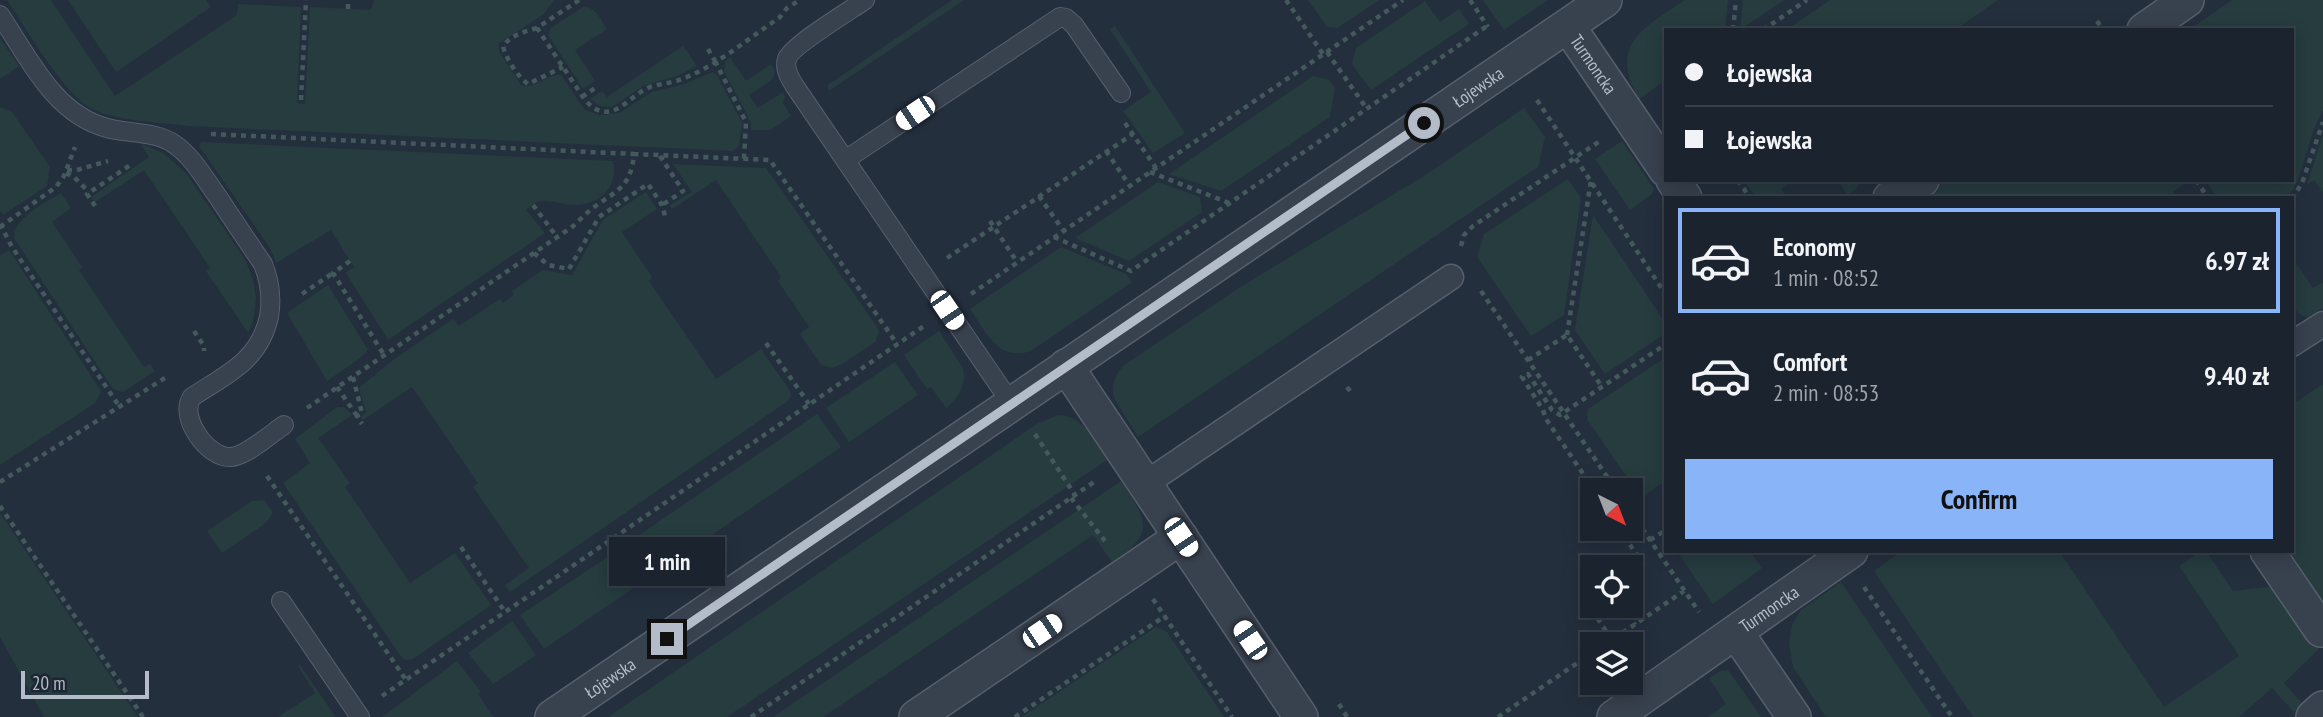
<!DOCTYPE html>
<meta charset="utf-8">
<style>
body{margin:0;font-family:"PT Sans Narrow",sans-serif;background:#242b36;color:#f1f3f6;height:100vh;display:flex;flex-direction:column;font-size:26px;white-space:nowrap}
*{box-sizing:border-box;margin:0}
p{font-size:23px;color:#a0a4aa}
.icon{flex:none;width:38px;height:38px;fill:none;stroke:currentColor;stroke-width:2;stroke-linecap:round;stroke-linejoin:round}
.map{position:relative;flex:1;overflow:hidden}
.side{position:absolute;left:1664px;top:196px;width:630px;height:357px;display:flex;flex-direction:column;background:#1b232e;border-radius:0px;box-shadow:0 4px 18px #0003,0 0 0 2px #39404a}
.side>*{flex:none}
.banner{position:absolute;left:1664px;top:28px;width:630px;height:154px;border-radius:0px;box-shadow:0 4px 18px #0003,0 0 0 2px #39404a;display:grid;align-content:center;height:154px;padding:0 21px;background:#1b232e}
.needle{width:46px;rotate:138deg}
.fabs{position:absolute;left:1580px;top:478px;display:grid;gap:14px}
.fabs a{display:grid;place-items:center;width:63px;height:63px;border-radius:0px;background:#1b232e;box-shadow:0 4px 18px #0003,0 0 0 2px #39404a;font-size:35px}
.scale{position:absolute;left:21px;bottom:18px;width:128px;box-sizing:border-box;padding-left:7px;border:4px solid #b4bcc9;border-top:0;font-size:19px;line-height:24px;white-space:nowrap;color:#b4bcc9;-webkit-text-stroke:5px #1d2633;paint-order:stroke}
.end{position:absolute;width:32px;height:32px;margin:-16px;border:9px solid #b4bcc9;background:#111;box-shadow:0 0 0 4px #111}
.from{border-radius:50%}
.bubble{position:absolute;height:49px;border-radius:0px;background:#1b232e;box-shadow:0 4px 18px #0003,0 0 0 2px #39404a;font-size:23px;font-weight:600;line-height:49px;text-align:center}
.car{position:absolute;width:21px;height:42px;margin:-21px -10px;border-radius:9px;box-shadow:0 0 5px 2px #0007;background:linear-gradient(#fff 24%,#345 0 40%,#fff 0 76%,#345 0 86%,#fff 0)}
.banner b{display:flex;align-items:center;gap:24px;height:66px;font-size:26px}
.banner b+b{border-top:2px solid #39404a}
.banner i{width:18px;height:18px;background:#f1f3f6}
ul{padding:12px 0 0;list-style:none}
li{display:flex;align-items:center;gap:21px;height:105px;margin:0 14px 10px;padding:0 7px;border:4px solid transparent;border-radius:0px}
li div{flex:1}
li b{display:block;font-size:26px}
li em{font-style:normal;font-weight:600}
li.selected{border-color:#8ab4f8}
li>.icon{width:63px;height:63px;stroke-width:1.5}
.primary-button{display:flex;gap:14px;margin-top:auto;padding:14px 21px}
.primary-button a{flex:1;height:80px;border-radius:0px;background:#8ab4f8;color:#111;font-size:28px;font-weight:600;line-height:80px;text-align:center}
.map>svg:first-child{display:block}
.green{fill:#263c3f}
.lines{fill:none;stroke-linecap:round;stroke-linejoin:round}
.service-casing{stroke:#565f6c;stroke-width:20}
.pedestrian-casing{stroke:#565f6c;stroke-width:27}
.minor-casing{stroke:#565f6c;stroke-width:36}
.path{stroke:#44595c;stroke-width:4.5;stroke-dasharray:5 5;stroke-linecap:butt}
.service{stroke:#38414e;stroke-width:18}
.pedestrian{stroke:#38414e;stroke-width:24}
.minor{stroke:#38414e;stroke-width:33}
.route{stroke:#b4bcc9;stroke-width:9}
.labels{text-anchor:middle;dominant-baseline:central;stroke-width:5;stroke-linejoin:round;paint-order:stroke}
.street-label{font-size:18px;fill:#b4bcc9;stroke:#1d2633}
</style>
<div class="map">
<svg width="2323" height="717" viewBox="0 0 2323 717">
<rect width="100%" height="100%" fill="#242f3e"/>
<path class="green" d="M 7,0 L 51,0 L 115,96 L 237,15 L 238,4 L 301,7 L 297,103 L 305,104 L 310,7 L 371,10 L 374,0 L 554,0 L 544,14 L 498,44 L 500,53 L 521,85 C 536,91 546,73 561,75 L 585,110 L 600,115 L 619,113 L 652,92 L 684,84 L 713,72 L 717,75 L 742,123 L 739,146 L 733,151 L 190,126 C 163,123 118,121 94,110 C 65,97 26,28 7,0 Z
M 68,0 L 206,0 L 211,7 L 116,72 Z
M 952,0 L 964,0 L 829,91 L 828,85 Z
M 1308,0 L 1379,0 L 1337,28 L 1327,27 Z
M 1483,0 L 1548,0 L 1504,30 Z
M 1685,0 L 1728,0 L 1725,30 L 1666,30 L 1666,80 L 1639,99 C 1607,44 1645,27 1685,0 Z
M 1743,0 L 1784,0 L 1740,30 Z
M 1830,0 L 1998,0 L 1955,30 L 1786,30 Z
M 2232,0 L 2323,0 L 2323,110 L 2314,129 L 2298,180 L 2288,198 L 2217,198 L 2205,180 L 2292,180 L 2292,30 L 2189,30 Z
M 1425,1 L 1440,22 L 1459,9 L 1469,24 L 1371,90 L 1352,64 L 1356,48 Z
M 583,7 C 596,6 600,19 607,29 L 575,50 L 595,81 L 583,89 L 548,35 L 551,28 Z
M 1115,26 L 1185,133 L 1153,153 L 1123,111 L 1151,92 L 1110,29 Z
M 0,38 L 19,66 L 0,79 Z
M 683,46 L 697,66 L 677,76 L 645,85 L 612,107 L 600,106 L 590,99 L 602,91 L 607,97 Z
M 730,57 L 746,81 L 771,64 L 775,71 L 773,79 L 749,95 L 758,108 L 783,92 L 785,97 L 783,103 L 791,116 L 771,130 L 751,130 L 751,123 L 724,71 L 725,62 Z
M 1313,76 L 1329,80 L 1335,88 L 1330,117 L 1221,191 L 1169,174 Z
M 0,107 L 12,112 L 50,167 L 47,186 L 3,215 L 0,211 Z
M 1524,108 L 1545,137 L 1538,167 L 1138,437 L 1114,398 C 1111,385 1115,375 1124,365 L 1242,286 L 1424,176 Z
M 2323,134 L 2323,192 L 2314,180 L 2307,185 Z
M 1622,141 L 1654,189 L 1652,194 L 1630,210 L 1595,159 Z
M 201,142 L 613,161 C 619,187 599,206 573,205 C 563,205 550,200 540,201 C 535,202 530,207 526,210 L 545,233 L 388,340 L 346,273 L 354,267 L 331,230 L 276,263 L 270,248 L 199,146 Z
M 142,144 L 163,153 L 186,173 L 246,261 L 253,280 L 256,298 L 253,322 L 248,333 L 206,271 L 210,268 L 144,170 L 95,202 L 91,197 L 149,157 L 142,146 Z
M 673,164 L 766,168 L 877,327 L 879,333 L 875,342 L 842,364 L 832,368 L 821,365 L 800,334 L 809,327 L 778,281 L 781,277 L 716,180 L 672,209 L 670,205 L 692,192 Z
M 1568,179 L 1581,198 L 1564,315 L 1531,336 L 1477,257 L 1484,234 Z
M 1744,180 L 1794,180 L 1781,189 L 1787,198 L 1756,198 Z
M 1834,180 L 1859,180 C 1859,188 1854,191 1848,195 L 1838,181 L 1835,182 Z
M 1944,180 L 2188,180 L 2188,181 L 2173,192 L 2177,198 L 1933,198 L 1934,189 Z
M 1158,182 L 1200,197 L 1202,212 L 1129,261 L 1075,238 Z
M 646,192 L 657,209 L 622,232 L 652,277 L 649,281 L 716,379 L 761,349 L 790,391 L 791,396 L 788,401 L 510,592 L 505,585 L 529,568 L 473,487 L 478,483 L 412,387 L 363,420 L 361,417 L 366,412 L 359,388 L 393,360 L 453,319 L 459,326 L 500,299 L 503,303 L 514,295 L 512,291 L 543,270 L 572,275 L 603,220 Z
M 61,193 L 71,208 L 52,222 L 82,267 L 79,270 L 144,367 L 150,364 L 155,371 L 123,392 L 113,389 L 14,238 C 14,217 45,203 61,193 Z
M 1593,215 L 1666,324 L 1666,333 L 1605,374 L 1575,330 Z
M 1061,247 L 1126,274 L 1132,282 L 1031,351 C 998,362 986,332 970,309 Z
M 9,250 L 101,391 L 95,403 L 0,465 L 0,256 Z
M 2293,258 L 2313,288 L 2323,282 L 2323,308 L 2308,317 C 2284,315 2292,275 2293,258 Z
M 328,285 L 368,350 L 359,359 L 327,381 L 287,313 Z
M 939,331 L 963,368 C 967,384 959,398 946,408 L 931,387 L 927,389 L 904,355 Z
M 1666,357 L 1666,480 L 1641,498 L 1587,419 L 1588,409 Z
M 895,362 L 918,395 L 849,442 L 826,408 Z
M 2323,384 L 2323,614 L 2280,551 L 2292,551 L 2293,404 Z
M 337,407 L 344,407 L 352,415 L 318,438 L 350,483 L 345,487 L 410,583 L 455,553 L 491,605 L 413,659 L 405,660 L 400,655 L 283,483 L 310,463 L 295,439 Z
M 817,414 L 841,447 L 544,649 L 520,615 L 609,556 L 612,559 L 626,550 L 623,546 Z
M 1058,415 C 1084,416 1094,440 1107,460 L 727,717 L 608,717 L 1037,424 Z
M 1121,481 C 1147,521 1157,533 1112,562 L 1093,535 L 823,717 L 773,717 Z
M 264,500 L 273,512 L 266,523 L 222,553 L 207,531 L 252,501 Z
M 0,513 L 138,717 L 44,717 L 0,637 Z
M 1677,551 L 1756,551 L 1752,554 L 1762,568 L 1713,604 Z
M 1902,551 L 2059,551 L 2164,707 L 2239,656 L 2179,566 L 2201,551 L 2206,551 L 2233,591 L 2276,586 L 2319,649 L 2284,683 L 2303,704 L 2294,712 L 2272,688 L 2239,717 L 1973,717 L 1874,571 Z
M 1841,582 L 1932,717 L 1826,717 L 1793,667 L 1789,644 L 1792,625 L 1801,610 Z
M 512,621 L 536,655 L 493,684 L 468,653 Z
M 1156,627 L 1167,632 L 1224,717 L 1022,717 Z
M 457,661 L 481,692 L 478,694 L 493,717 L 382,717 Z
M 300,665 L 335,716 L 333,717 L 278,717 L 315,693 L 298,666 Z
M 1728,670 L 1761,717 L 1708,717 L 1726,704 L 1709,678 L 1721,671 Z"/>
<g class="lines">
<defs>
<path id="service" d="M 865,0 C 851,10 791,46 787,59 C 784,68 789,77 794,85 L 1011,403
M 0,15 C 29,58 54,114 107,128 C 129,134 155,131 174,144 C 193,157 205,179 218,197 C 233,220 248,242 263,264 C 270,281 272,299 269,317 C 259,361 227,374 192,397 C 178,417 208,459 231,457 C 246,456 271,434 284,425
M 845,160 L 1060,17 L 1066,18 L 1074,25 L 1121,93
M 281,601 L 360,717"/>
<path id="pedestrian" d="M 2292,344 L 2323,324
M 1145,484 L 1451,277"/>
<g id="minor">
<path id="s1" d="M 1568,26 L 1666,170"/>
<path d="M 2144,30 L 2187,0"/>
<path d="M 1673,180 L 1685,198"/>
<path d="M 1890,198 L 1922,180"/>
<path d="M 1066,366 L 1301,717"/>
<path d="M 2267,551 L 2321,630"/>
<path d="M 1736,632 L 1794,717"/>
<path id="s2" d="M 552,717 L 1605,0"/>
<path d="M 916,717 L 1181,537"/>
<path id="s3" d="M 1614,717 L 1851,551"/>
<path d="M 2313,717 L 2323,708"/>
</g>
</defs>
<use href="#service" class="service-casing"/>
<use href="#pedestrian" class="pedestrian-casing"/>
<use href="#minor" class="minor-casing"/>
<path class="path" d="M 579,0 L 537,28 L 585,100 C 611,129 626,97 650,87 C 662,83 675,83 687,77 C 720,63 749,38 779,18 L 787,8 L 800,0
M 1286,0 L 1323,54
M 1470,0 L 1488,27
M 348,9 L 348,0
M 2097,21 L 2103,30
M 537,28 C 524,32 511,35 503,46 C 506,59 518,77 528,84 L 563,67
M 1733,30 L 1736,0
M 1763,30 L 1807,0
M 708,49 L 715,61
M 1327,52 L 1367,109
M 715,61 L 746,122 L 744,159
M 582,97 L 598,86
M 301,100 L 306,0
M 1537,100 L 1666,295
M 1125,123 L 1156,168
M 211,134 L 634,154
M 1106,151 L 1130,186
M 660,156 L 683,191 L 662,205
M 67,170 L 77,170 L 108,161
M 1150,172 L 1229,203
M 66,173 L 74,177 L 89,192
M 1738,180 L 1750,198
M 2196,180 L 2208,198
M 1039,196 L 1063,230
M 1815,196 L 1816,198
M 2292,199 L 2302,183 L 2323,122
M 533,205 L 557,237
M 95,206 L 87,194 L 132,164
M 990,221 L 1017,262
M 0,224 L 12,247 L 119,406
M 0,227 L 56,187 L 64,176 L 75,147
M 1054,237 L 1131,271 L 1487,26
M 1461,246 L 1464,235 L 1473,226 L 1600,141
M 534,253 L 548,265 L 569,269 L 599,217 L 648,184 L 662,205 L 665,216
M 947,258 L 1133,134
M 350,261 L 333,273 L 384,355
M 1481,291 L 1616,490
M 302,294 L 333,273
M 971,294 L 1403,0
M 194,331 L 204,346 L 204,351
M 1567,335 L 1591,180
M 766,343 L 809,404
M 1528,360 L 1567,335 L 1602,387
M 353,377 L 362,413 L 357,416 L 362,424
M 337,387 L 357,416
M 1347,387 L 1353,395
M 307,408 L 572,227 C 580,220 588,211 597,205 C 620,189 631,185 634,154 L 770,160 L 897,344
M 1035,434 L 1075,495
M 267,476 L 406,680
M 0,482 L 168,376
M 1594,490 L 1546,419 L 1543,410 L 1522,377 L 1528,374 L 1552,410 L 1560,415 L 1666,344
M 1071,498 L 1105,541
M 0,506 L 143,717
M 1631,512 L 1699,612
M 1619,528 L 1646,569
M 1650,540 L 1666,530
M 461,547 L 505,612
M 1864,587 L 1952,717
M 1153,599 L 1232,717
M 1623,606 L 1635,625
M 1592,610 L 1612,640
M 1606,644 L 1684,591
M 382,696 L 924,326
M 1339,704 L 1347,717
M 751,717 L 1097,480
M 1015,717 L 1165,616
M 1498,717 L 1592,653"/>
<use href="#service" class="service"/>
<use href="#pedestrian" class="pedestrian"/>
<use href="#minor" class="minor"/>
</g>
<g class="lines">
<path class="route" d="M 667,639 L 1424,123"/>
</g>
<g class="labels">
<g class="street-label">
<text stroke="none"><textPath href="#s1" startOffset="46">Turmoncka</textPath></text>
<text stroke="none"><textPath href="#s2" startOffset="1120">Łojewska</textPath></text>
<text stroke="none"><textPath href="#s3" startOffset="189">Turmoncka</textPath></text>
<text stroke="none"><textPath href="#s2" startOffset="70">Łojewska</textPath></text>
</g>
</g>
</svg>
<div class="fabs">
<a><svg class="needle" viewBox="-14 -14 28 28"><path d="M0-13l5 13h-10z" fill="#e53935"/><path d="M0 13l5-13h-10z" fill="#a0a4aa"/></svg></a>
<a><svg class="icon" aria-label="locate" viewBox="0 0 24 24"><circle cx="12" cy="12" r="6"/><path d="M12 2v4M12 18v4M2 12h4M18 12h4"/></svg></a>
<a><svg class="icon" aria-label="layers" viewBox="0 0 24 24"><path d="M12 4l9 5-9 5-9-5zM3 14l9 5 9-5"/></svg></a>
</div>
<div class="scale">20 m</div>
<i class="end from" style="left:1424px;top:123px"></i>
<i class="end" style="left:667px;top:639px"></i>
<div class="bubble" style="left:609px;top:537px;width:116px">1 min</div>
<i class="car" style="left:915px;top:113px;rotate:236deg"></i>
<i class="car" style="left:947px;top:310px;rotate:146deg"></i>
<i class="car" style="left:1181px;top:537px;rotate:146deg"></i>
<i class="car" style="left:1042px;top:631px;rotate:56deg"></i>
<i class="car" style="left:1250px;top:640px;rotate:326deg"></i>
<div class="banner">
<b><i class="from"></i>Łojewska</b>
<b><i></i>Łojewska</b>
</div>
<section class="side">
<ul>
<li class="selected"><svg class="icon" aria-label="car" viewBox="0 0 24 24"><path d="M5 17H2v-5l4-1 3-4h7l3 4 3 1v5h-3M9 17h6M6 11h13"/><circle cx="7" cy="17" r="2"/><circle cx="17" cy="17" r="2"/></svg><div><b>Economy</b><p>1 min · 08:52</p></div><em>6.97 zł</em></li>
<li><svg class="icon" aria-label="car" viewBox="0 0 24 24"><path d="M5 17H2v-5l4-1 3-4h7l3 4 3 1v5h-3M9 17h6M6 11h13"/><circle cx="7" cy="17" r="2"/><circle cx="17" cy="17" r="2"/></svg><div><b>Comfort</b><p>2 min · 08:53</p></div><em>9.40 zł</em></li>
</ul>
<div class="primary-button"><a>Confirm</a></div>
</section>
</div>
